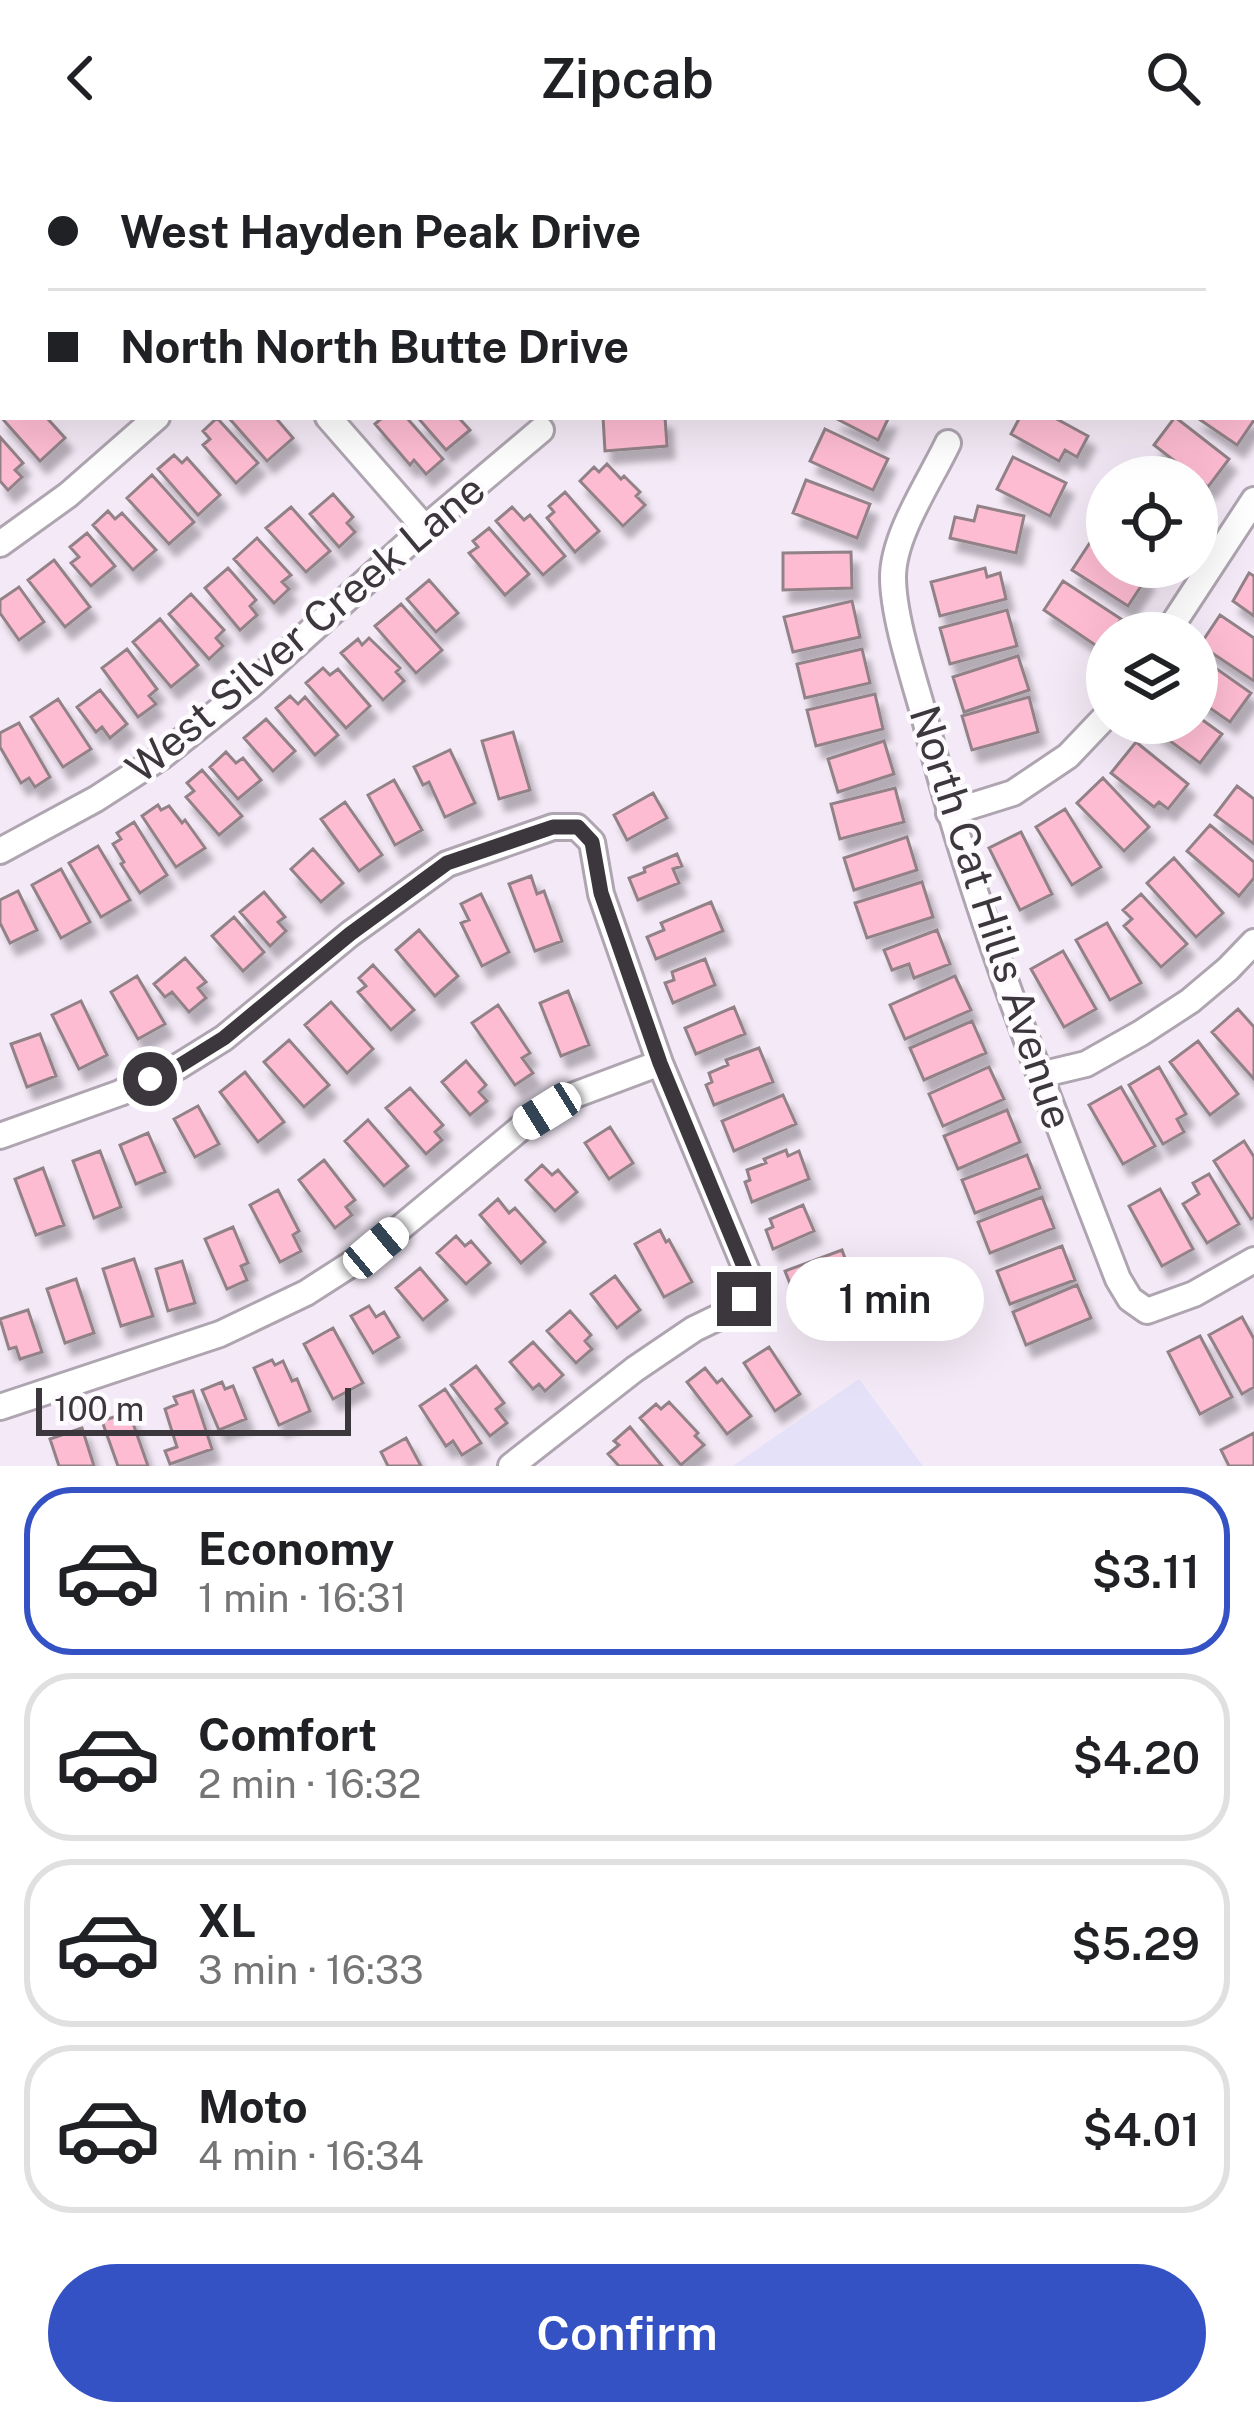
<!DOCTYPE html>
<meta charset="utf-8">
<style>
body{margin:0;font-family:"Public Sans",sans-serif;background:#f6f6f6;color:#202124;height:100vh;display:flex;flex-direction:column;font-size:45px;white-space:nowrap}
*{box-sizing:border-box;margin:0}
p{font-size:39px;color:#757577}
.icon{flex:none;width:66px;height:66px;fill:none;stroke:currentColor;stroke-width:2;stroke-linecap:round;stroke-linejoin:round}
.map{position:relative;height:1310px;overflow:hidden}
.details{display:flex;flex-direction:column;background:#fff;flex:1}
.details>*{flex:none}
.hud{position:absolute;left:0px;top:0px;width:1254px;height:264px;box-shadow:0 12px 48px #0002;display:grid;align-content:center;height:264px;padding:0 48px;background:#fff}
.tools{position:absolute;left:1086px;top:300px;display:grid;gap:24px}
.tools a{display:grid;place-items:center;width:132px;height:132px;border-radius:50%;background:#fff;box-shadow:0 12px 48px #0002;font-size:60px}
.scale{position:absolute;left:36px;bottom:30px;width:315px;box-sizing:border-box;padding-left:12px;border:6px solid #3b373c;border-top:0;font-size:33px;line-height:42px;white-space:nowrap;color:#3b373c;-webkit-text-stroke:9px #fdfbfd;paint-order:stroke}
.end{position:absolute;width:54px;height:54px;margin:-27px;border:15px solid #3b373c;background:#fff;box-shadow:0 0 0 6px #fff}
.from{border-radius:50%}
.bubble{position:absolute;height:84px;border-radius:42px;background:#fff;box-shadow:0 12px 48px #0002;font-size:39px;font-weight:600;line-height:84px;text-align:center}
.car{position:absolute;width:36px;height:72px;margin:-36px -18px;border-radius:15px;box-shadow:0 0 9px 3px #0007;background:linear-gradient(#fff 24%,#345 0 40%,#fff 0 76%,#345 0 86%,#fff 0)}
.hud b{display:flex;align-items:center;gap:42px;height:114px;font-size:45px}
.hud b+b{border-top:3px solid #e0e0e0}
.hud i{width:30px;height:30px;background:#202124}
ul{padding:21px 0 0;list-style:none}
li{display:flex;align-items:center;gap:36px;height:168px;margin:0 24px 18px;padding:0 24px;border:6px solid #e0e0e0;border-radius:48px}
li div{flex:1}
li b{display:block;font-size:45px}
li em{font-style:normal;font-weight:600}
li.on{border-color:#3552c4}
li>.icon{width:108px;height:108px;stroke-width:1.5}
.action{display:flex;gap:24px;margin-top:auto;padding:24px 48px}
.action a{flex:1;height:138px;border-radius:72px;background:#3552c4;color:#fff;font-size:48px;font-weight:600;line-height:138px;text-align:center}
header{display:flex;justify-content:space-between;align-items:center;height:156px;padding:0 48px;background:#fff;font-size:54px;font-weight:600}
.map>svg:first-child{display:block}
.education{fill:#e4e1f8}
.building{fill:#febcd2;stroke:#928287;stroke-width:3;filter:url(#shadow)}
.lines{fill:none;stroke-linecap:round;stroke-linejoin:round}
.minor-casing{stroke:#aea5b1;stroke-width:30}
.minor{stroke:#fff;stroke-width:24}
.route{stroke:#3b373c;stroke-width:15}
.labels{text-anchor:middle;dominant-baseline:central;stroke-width:9;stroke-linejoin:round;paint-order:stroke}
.street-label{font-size:42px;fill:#3b373c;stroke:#fdfbfd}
</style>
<header><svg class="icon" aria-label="back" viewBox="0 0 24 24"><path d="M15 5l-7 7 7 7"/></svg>Zipcab<svg class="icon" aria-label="search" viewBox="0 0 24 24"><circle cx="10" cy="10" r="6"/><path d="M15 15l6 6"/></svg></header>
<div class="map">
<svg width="1254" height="1310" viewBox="0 0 1254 1310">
<defs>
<filter id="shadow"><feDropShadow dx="7" dy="12" stdDeviation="3" flood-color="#0004"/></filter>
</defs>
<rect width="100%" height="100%" fill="#f4eaf7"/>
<path class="education" d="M 859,1223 L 923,1310 L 733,1310 L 740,1305 Z"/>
<path class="building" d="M 3,257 L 3,261 L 46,261 L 65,282 L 40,305 L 0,260 Z
M 1251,257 L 1254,264 L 1237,289 L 1196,261 L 1251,261 Z
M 228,261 L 275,261 L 293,282 L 267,305 Z
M 383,261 L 406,261 L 443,303 L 426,318 L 414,304 L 410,309 L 375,268 Z
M 422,261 L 458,261 L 470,274 L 446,294 L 419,263 Z
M 603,261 L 665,261 L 667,290 L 605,295 Z
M 833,261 L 889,261 L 878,284 Z
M 1020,261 L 1053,261 L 1088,280 L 1077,301 L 1065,294 L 1059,305 L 1011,278 Z
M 1175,261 L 1229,303 L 1208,331 L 1154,289 Z
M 217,262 L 258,307 L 236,327 L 203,289 L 210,283 L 203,275 Z
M 825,273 L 888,303 L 873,334 L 810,305 Z
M 0,281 L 23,307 L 15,314 L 22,321 L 8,334 L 0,325 Z
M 174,299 L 182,307 L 187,302 L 220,339 L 198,359 L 158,313 Z
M 1013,301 L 1066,327 L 1050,360 L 997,333 Z
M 607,308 L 621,323 L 624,320 L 640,336 L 636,340 L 645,349 L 623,370 L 580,325 L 594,311 L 599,316 Z
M 152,319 L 194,366 L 169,388 L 127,342 Z
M 806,324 L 870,348 L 857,382 L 793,357 Z
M 565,336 L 599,375 L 575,396 L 547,362 L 554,356 L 549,350 Z
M 333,338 L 353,361 L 347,367 L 355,376 L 339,391 L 310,358 Z
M 978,350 L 1024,360 L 1016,397 L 950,382 L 955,361 L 974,365 Z
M 291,351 L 330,395 L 306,416 L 266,372 Z
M 512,351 L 524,364 L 530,359 L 565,400 L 543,419 L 496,365 Z
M 108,355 L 115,363 L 122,357 L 156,394 L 133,414 L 93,369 Z
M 489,372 L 529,418 L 505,439 L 469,397 L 478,391 L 473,385 Z
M 87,377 L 115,410 L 91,430 L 71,407 L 79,401 L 70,391 Z
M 257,382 L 291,419 L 282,426 L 289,433 L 274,447 L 234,403 Z
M 1091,385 L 1107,396 L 1107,411 L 1130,411 L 1147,421 L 1128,450 L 1072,414 Z
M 851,396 L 852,432 L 783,434 L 783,397 Z
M 54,404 L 90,451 L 65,471 L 28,424 Z
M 228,412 L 256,444 L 250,450 L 257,459 L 240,474 L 205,432 Z
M 985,412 L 987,421 L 1000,417 L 1006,443 L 940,460 L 931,426 Z
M 1249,417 L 1254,420 L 1254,460 L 1233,445 Z
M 429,424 L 458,457 L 436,476 L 407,443 Z
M 1063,425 L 1121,463 L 1111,477 L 1107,477 L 1107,484 L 1101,493 L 1044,454 Z
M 19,431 L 44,466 L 19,484 L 0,457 L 0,444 Z
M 191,438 L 224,474 L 216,482 L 223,490 L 209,503 L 169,458 Z
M 852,445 L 860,481 L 793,496 L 784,461 Z
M 401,448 L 442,494 L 416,517 L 375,470 Z
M 1007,454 L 1017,490 L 950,508 L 940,472 Z
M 1220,459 L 1254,482 L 1254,525 L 1200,489 Z
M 160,463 L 198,509 L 171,531 L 133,486 Z
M 369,482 L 400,512 L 396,516 L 404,525 L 383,544 L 341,497 L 358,483 L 362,489 Z
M 127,493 L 157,533 L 149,540 L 156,548 L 138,561 L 102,512 Z
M 862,493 L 870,527 L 805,542 L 797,508 Z
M 1197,499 L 1251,537 L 1230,566 L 1197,543 Z
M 1018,500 L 1029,534 L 964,556 L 953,521 Z
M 323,512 L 330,519 L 338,513 L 370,550 L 346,572 L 306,527 Z
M 100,534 L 127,568 L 110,582 L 102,571 L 96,576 L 77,551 Z
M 875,538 L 883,573 L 816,590 L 807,554 Z
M 290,540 L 298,548 L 305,541 L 338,579 L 315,599 L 276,552 Z
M 1029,541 L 1038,576 L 972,594 L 962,560 Z
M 58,543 L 91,593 L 63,611 L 31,561 Z
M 1197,560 L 1222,578 L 1200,607 L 1147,568 L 1197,567 Z
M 266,563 L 295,595 L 273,615 L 244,582 Z
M 19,567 L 50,621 L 35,631 L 29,622 L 21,627 L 0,591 L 0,577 Z
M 513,576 L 530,634 L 499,643 L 482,585 Z
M 884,585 L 894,618 L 838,636 L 828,603 Z
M 1136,586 L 1188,628 L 1168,653 L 1159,646 L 1154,651 L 1111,617 Z
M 450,594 L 475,647 L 445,661 L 429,626 L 423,629 L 414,611 Z
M 226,596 L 236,607 L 243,602 L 261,624 L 238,643 L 210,611 Z
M 202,614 L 242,660 L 219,679 L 186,641 L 194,635 L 187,627 Z
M 1103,622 L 1149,671 L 1124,695 L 1077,647 Z
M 394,624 L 422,674 L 395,689 L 368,639 Z
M 1237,630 L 1254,643 L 1254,688 L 1215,659 Z
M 895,632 L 904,666 L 840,683 L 831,648 Z
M 653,637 L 667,662 L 627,684 L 614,659 Z
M 345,646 L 382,699 L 359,715 L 321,663 Z
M 158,649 L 161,654 L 169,650 L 182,667 L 185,664 L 205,692 L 176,711 L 142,660 Z
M 1065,653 L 1101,711 L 1072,729 L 1036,671 Z
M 134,666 L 167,719 L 140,737 L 121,708 L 124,706 L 113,688 L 121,683 L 117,677 Z
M 1210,669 L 1254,706 L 1254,722 L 1239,740 L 1187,695 Z
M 1021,676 L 1052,738 L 1020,754 L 989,692 Z
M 907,681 L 917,714 L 854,734 L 844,702 Z
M 98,690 L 130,744 L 101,761 L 69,707 Z
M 313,693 L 343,727 L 321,746 L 291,713 Z
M 677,698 L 682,710 L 673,713 L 679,727 L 638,744 L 629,722 L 645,716 L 644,712 Z
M 1174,702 L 1223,757 L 1196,781 L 1147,727 Z
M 61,713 L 90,766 L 61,782 L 32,729 Z
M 531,720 L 537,738 L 544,735 L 562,785 L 535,795 L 509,728 Z
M 922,726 L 933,761 L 867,782 L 855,747 Z
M 18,735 L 37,774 L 10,787 L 0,767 L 0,744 Z
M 264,736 L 285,761 L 278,766 L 286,775 L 270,790 L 240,756 Z
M 481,738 L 509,796 L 482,810 L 461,767 L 469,764 L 461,748 Z
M 1141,738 L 1187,788 L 1161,811 L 1124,770 L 1132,763 L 1123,754 Z
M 711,746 L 723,775 L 656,803 L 647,781 L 664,774 L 661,767 Z
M 234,761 L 264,796 L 243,815 L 212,780 Z
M 1107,767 L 1141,827 L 1110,844 L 1076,784 Z
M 419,774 L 458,820 L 435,840 L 396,794 Z
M 937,774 L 950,808 L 914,822 L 909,808 L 892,814 L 884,794 Z
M 1063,795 L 1096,853 L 1064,871 L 1031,813 Z
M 185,802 L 206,826 L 198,832 L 206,842 L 189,856 L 172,836 L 165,841 L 154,828 Z
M 705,803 L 715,829 L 673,847 L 665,827 L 674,824 L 672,816 Z
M 373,809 L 414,854 L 391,874 L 358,836 L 366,830 L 359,822 Z
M 137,820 L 165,868 L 138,883 L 111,836 Z
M 955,820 L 971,854 L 905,883 L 890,849 Z
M 568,835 L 589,889 L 561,900 L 540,847 Z
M 81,845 L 107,899 L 79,913 L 52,859 Z
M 331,846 L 373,893 L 347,917 L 305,869 Z
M 498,849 L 530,897 L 522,902 L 533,917 L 515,929 L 472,867 Z
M 734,851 L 745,878 L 696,898 L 685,872 Z
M 1238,853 L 1254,871 L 1254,923 L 1212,876 Z
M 972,865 L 986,897 L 924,924 L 910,892 Z
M 40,878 L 56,920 L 27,931 L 11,888 Z
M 289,884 L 329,929 L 304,951 L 264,906 Z
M 1198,885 L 1238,938 L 1210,959 L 1170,906 Z
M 759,892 L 773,926 L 714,949 L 706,929 L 712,926 L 709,917 L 728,909 L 726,904 Z
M 466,905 L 486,929 L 479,936 L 487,945 L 470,959 L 442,926 Z
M 989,911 L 1004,943 L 943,970 L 929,938 Z
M 1159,911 L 1186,958 L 1177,963 L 1184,976 L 1163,988 L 1129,929 Z
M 245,916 L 284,966 L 258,986 L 220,936 Z
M 1121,931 L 1155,990 L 1123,1008 L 1089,949 Z
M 410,932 L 443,969 L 435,976 L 442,984 L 426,998 L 386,952 Z
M 783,939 L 796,968 L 734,995 L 722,965 Z
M 198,950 L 219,988 L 195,1001 L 174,963 Z
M 1007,954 L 1020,986 L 958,1013 L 944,980 Z
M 368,964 L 408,1010 L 384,1030 L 345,985 Z
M 610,971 L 633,1007 L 609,1023 L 585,987 Z
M 148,977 L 165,1016 L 136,1028 L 120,989 Z
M 1244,985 L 1254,1001 L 1254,1061 L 1251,1063 L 1214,1005 Z
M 786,994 L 788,1000 L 799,995 L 809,1023 L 752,1046 L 745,1026 L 750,1024 L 747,1014 L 766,1007 L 764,1003 Z
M 100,995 L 121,1051 L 94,1062 L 73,1005 Z
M 1027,999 L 1040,1032 L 975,1057 L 962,1024 Z
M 324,1004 L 355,1044 L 346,1051 L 352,1059 L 335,1072 L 299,1024 Z
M 542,1009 L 552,1019 L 558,1014 L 577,1036 L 555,1055 L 526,1024 Z
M 43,1012 L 64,1069 L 36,1079 L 15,1023 Z
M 1209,1018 L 1239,1068 L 1207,1087 L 1183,1048 L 1199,1038 L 1193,1027 Z
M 1160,1033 L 1193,1093 L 1162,1110 L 1129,1050 Z
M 278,1034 L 299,1075 L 293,1079 L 301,1095 L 280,1106 L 250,1049 Z
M 1042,1041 L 1054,1072 L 990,1097 L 978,1066 Z
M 498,1043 L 509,1057 L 515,1052 L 545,1086 L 521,1107 L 480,1059 Z
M 803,1049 L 814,1075 L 773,1093 L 766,1074 L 773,1071 L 770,1063 Z
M 233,1071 L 248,1107 L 241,1110 L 247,1124 L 227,1133 L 205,1083 Z
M 660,1074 L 666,1086 L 669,1084 L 692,1126 L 664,1141 L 635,1088 Z
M 456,1080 L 465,1090 L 471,1085 L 490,1107 L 466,1128 L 437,1097 Z
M 1062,1090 L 1075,1124 L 1010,1148 L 997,1115 Z
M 842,1094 L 853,1124 L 797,1145 L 785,1115 Z
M 134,1103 L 153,1160 L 121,1170 L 103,1113 Z
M 182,1105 L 195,1147 L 168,1155 L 156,1113 Z
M 420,1112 L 447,1144 L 423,1164 L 396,1132 Z
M 615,1120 L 640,1154 L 617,1172 L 591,1138 Z
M 76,1123 L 94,1177 L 65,1187 L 47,1133 Z
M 1077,1129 L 1091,1162 L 1026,1189 L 1013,1156 Z
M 369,1150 L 376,1161 L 384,1156 L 399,1181 L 373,1197 L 351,1160 Z
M 28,1154 L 42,1196 L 20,1203 L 16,1191 L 9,1193 L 0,1163 Z
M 570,1155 L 591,1179 L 585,1185 L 592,1193 L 576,1207 L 547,1175 Z
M 1242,1161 L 1254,1183 L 1254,1231 L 1242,1238 L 1209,1179 Z
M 333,1172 L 363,1227 L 333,1243 L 304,1188 Z
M 1200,1180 L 1232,1241 L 1200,1258 L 1168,1196 Z
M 533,1186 L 563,1219 L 545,1235 L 539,1228 L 533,1233 L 510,1206 Z
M 769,1191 L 800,1238 L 775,1255 L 744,1207 Z
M 272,1204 L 275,1209 L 283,1205 L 292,1225 L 297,1223 L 310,1255 L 279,1269 L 254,1212 Z
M 476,1210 L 504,1247 L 496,1253 L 507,1267 L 490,1280 L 451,1229 Z
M 705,1212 L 717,1227 L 722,1223 L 751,1260 L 727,1278 L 687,1226 Z
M 222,1226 L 225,1233 L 233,1230 L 246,1263 L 219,1274 L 202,1234 Z
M 445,1233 L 481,1287 L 462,1299 L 453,1285 L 446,1290 L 420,1250 Z
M 193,1235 L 212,1293 L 170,1308 L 165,1295 L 177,1291 L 165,1253 L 177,1248 L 174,1241 Z
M 669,1246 L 698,1277 L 695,1280 L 704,1289 L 681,1309 L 640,1262 L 656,1248 L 661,1253 Z
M 129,1256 L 148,1310 L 118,1310 L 102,1265 Z
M 630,1271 L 662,1310 L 619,1310 L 608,1298 L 619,1289 L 614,1285 Z
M 82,1272 L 94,1310 L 59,1310 L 50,1283 Z
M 1254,1277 L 1254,1310 L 1229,1310 L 1221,1294 Z
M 406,1282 L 421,1310 L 388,1310 L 381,1296 Z"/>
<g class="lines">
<defs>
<path id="minor" d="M 328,261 L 425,372
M 948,287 C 930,325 893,379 893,421 C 893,461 914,523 925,563 C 973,755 1047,939 1118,1123 L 1130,1143 L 1147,1155 L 1194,1138 L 1254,1104
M 0,388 L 68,339 L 157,261
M 1167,477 L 1254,344
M 949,657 L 1013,637 L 1068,600 L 1107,559
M 0,695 L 96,643 L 161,601 L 250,530 L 425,372 L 541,274
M 1040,919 L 1086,908 L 1141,877 L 1190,845 L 1228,813 L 1254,786
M 0,980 L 120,937 L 179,910 L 224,882 L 350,778 L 447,708 L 553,671 L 577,671 L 592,686 L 601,738 L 660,907 L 750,1123 L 744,1143 L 725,1158 L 694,1173 L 635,1213 L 511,1310
M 0,1251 L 220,1178 L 306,1137 L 376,1092 L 522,971 L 572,940 L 660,907"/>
</defs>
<use href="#minor" class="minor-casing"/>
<use href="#minor" class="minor"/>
</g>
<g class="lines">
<path class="route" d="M 150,923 L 179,910 L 224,882 L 350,778 L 447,707 L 553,671 L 578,671 L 592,686 L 601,737 L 660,907 L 749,1123 L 744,1143"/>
</g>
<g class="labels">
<g class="street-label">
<text transform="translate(305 472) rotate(-40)">West Silver Creek Lane</text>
<text transform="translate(992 761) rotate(72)">North Cat Hills Avenue</text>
</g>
</g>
</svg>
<div class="tools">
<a><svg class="icon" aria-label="locate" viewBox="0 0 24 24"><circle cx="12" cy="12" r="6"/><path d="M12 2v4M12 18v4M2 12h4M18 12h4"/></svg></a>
<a><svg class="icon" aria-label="layers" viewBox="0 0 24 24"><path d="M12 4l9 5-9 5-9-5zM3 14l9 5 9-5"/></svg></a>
</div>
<div class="scale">100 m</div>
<i class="end from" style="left:150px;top:923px"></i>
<i class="end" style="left:744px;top:1143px"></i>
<div class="bubble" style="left:786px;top:1101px;width:198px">1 min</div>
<i class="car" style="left:547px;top:955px;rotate:238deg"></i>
<i class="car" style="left:376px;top:1092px;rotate:50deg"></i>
<div class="hud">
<b><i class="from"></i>West Hayden Peak Drive</b>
<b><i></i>North North Butte Drive</b>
</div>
</div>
<section class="details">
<ul>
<li class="on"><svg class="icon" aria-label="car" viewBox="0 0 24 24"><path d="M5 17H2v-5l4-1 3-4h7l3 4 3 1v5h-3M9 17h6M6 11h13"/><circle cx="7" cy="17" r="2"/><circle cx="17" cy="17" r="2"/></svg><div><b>Economy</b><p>1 min · 16:31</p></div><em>$3.11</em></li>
<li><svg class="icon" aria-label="car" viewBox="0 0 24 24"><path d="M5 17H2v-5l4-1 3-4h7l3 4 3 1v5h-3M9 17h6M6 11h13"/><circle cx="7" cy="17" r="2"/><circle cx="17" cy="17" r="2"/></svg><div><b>Comfort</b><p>2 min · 16:32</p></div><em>$4.20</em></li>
<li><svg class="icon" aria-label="car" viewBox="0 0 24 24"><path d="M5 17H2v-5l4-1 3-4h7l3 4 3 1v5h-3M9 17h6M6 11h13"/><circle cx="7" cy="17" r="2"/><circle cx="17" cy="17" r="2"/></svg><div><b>XL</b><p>3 min · 16:33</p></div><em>$5.29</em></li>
<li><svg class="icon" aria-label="car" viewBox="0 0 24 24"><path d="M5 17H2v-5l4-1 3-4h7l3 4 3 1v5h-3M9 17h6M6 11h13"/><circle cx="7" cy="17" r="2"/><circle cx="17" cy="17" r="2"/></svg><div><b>Moto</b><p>4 min · 16:34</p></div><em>$4.01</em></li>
</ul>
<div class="action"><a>Confirm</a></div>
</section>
